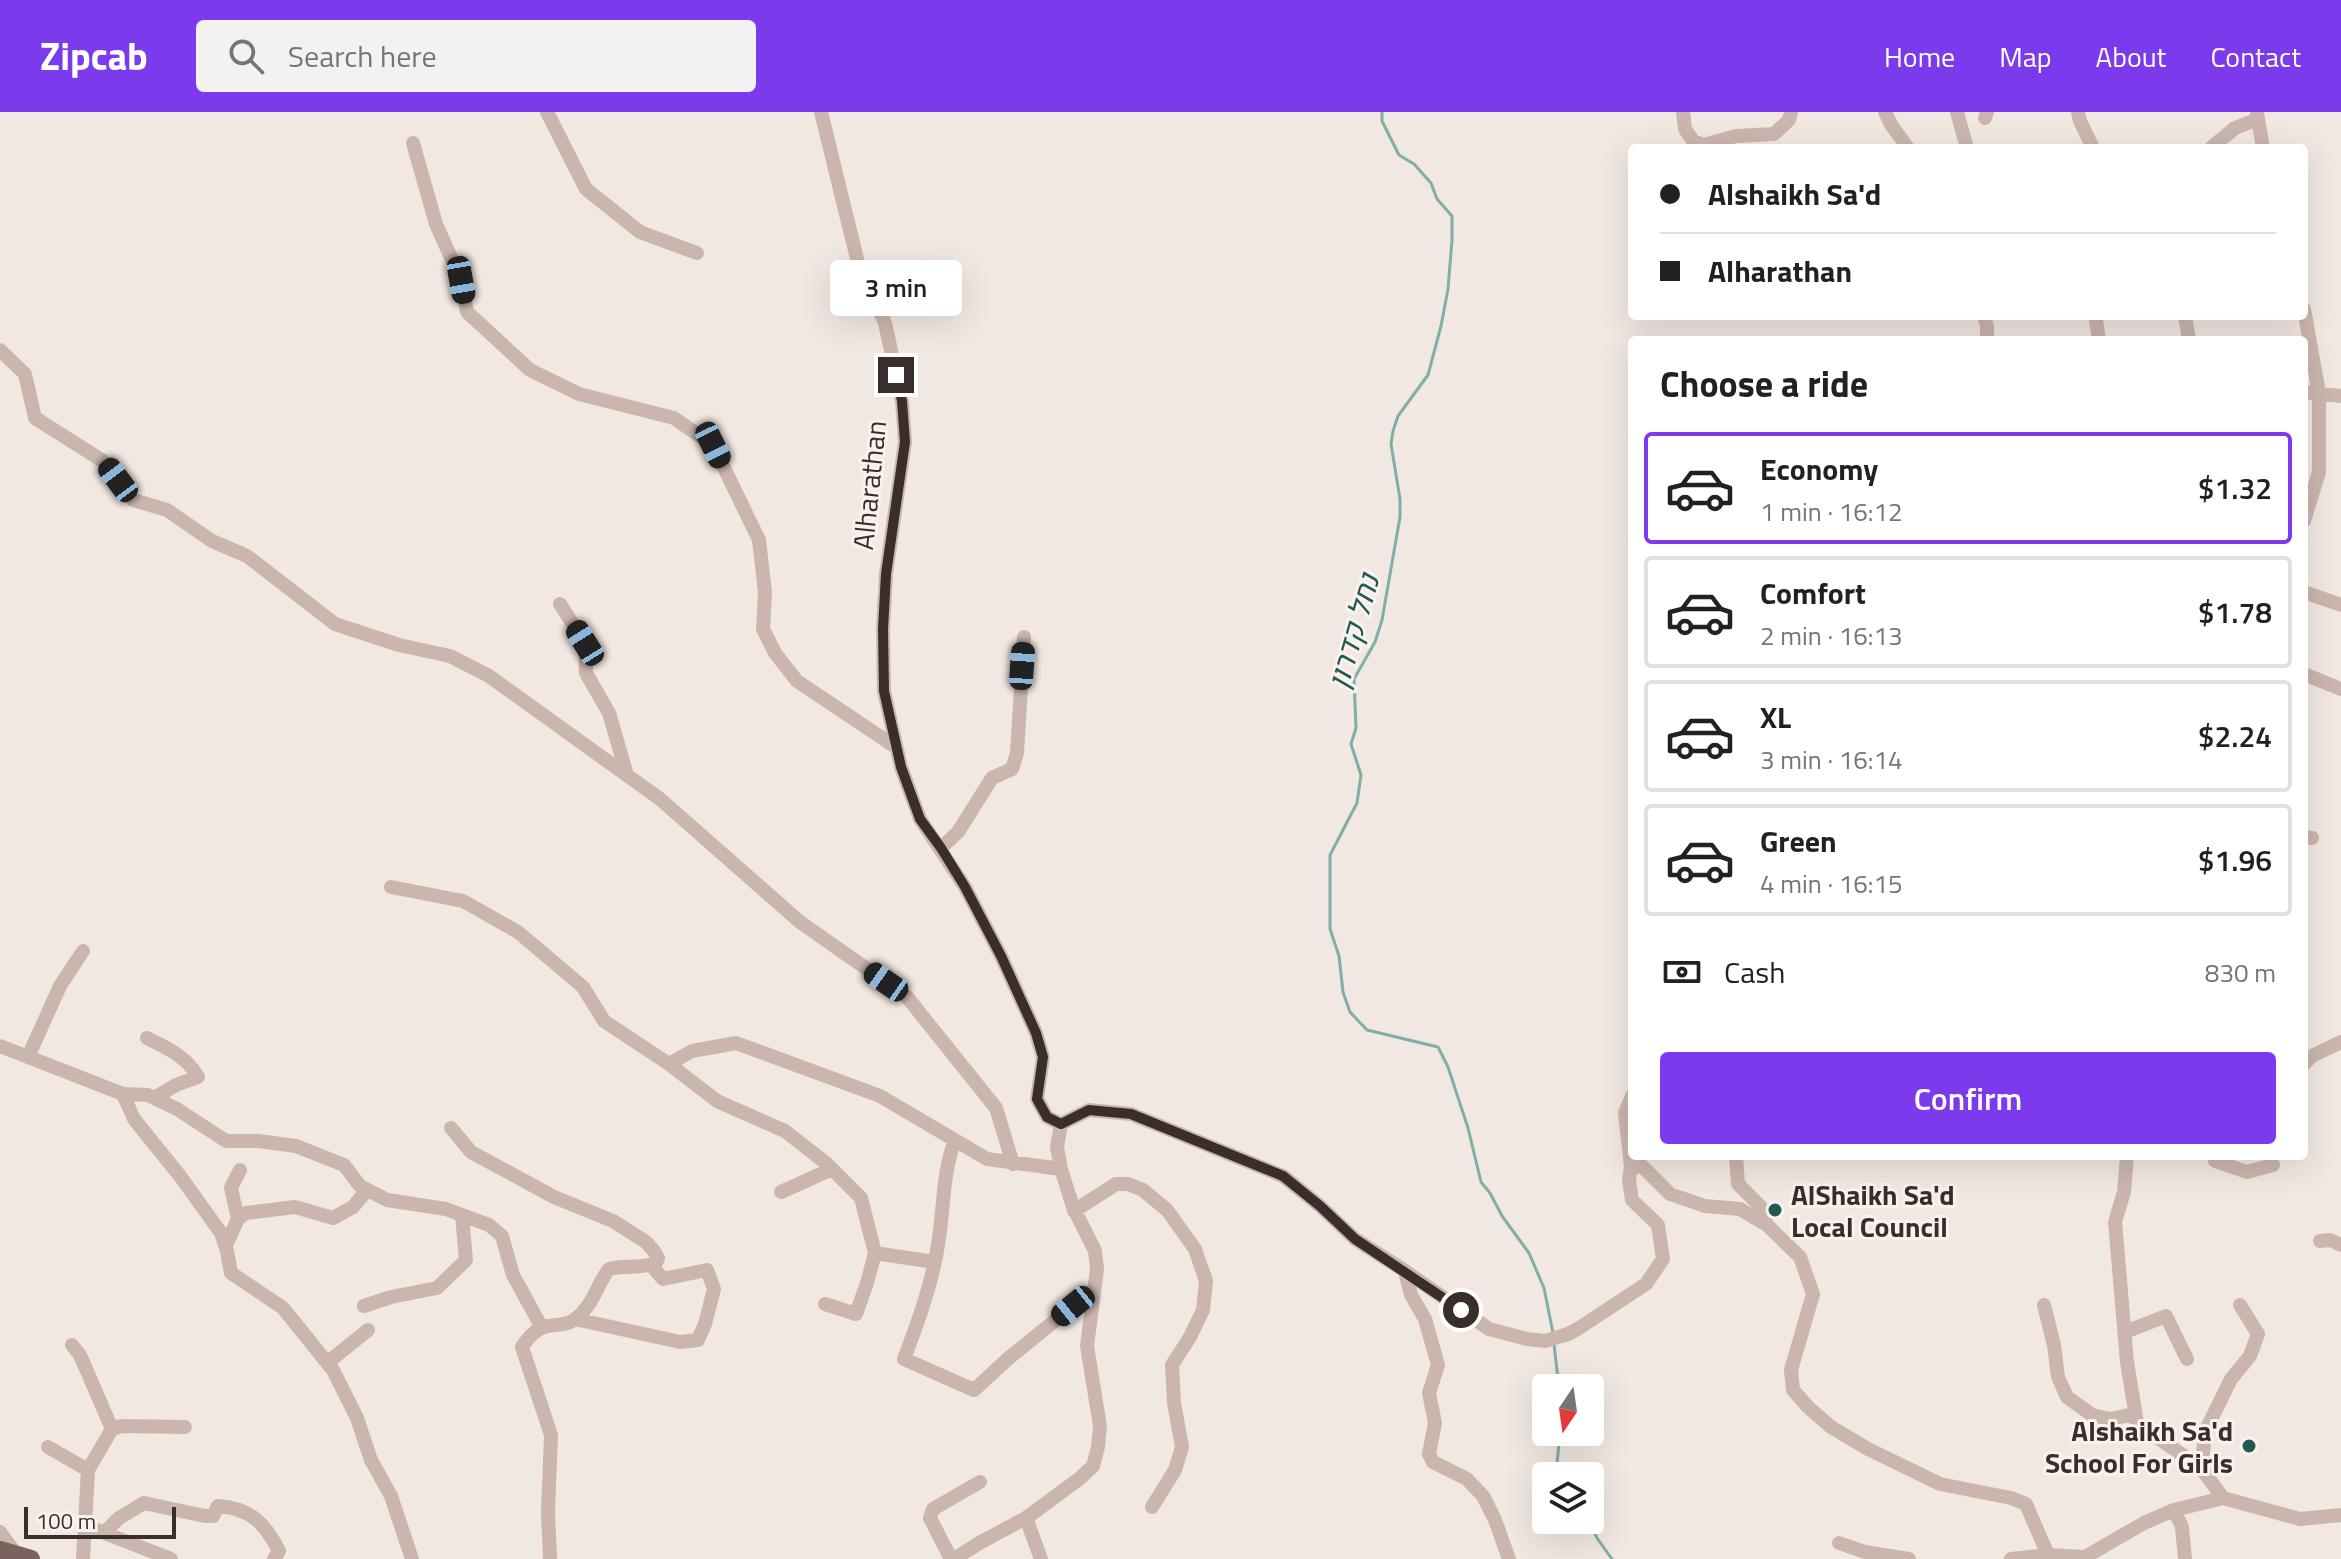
<!DOCTYPE html>
<meta charset="utf-8">
<style>
body{margin:0;font-family:"Titillium Web",Heebo,sans-serif;background:#f2f2f2;color:#202124;height:100vh;display:flex;flex-direction:column;font-size:30px;white-space:nowrap}
*{box-sizing:border-box;margin:0}
p{font-size:26px;color:#757577}
.icon{flex:none;width:44px;height:44px;fill:none;stroke:currentColor;stroke-width:2;stroke-linecap:round;stroke-linejoin:round}
.map{position:relative;flex:1;overflow:hidden}
.drawer{position:absolute;left:1628px;top:224px;width:680px;height:824px;display:flex;flex-direction:column;background:#fff;border-radius:8px;box-shadow:0 8px 32px #0002}
.drawer>*{flex:none}
.banner{position:absolute;left:1628px;top:32px;width:680px;height:176px;border-radius:8px;box-shadow:0 8px 32px #0002;display:grid;align-content:center;height:176px;padding:0 32px;background:#fff}
.needle{width:52px;rotate:193deg}
.controls{position:absolute;left:1532px;top:1262px;display:grid;gap:16px}
.controls a{display:grid;place-items:center;width:72px;height:72px;border-radius:8px;background:#fff;box-shadow:0 8px 32px #0002;font-size:40px}
.scale{position:absolute;left:24px;bottom:20px;width:152px;box-sizing:border-box;padding-left:8px;border:4px solid #392e2c;border-top:0;font-size:22px;line-height:28px;white-space:nowrap;color:#392e2c;-webkit-text-stroke:6px #faf2ee;paint-order:stroke}
.end{position:absolute;width:36px;height:36px;margin:-18px;border:10px solid #392e2c;background:#fff;box-shadow:0 0 0 4px #fff}
.from{border-radius:50%}
.bubble{position:absolute;height:56px;border-radius:8px;background:#fff;box-shadow:0 8px 32px #0002;font-size:26px;font-weight:600;line-height:56px;text-align:center}
.car{position:absolute;width:24px;height:48px;margin:-24px -12px;border-radius:10px;box-shadow:0 0 6px 2px #0007;background:linear-gradient(#222 24%,#8ab4d8 0 40%,#222 0 76%,#8ab4d8 0 86%,#222 0)}
.banner b{display:flex;align-items:center;gap:28px;height:76px;font-size:30px}
.banner b+b{border-top:2px solid #e0e0e0}
.banner i{width:20px;height:20px;background:#202124}
ul{padding:0;list-style:none}
li{display:flex;align-items:center;gap:24px;height:112px;margin:0 16px 12px;padding:0 16px;border:4px solid #e0e0e0;border-radius:8px}
li div{flex:1}
li b{display:block;font-size:30px}
li em{font-style:normal;font-weight:600}
li.selected{border-color:#7c3aed}
li>.icon{width:72px;height:72px;stroke-width:1.5}
h2{padding:0 32px;font-size:36px;line-height:96px}
.pay{display:flex;align-items:center;gap:20px;height:88px;padding:0 32px;font-size:30px}
.pay p{margin-inline-start:auto}
.cta{display:flex;gap:16px;margin-top:auto;padding:16px 32px}
.cta a{flex:1;height:92px;border-radius:8px;background:#7c3aed;color:#fff;font-size:32px;font-weight:600;line-height:92px;text-align:center}
header{display:flex;align-items:center;gap:48px;box-sizing:border-box;height:112px;padding:0 40px;background:#7c3aed;color:#fff}
header strong{font-size:38px}
nav{display:flex;gap:44px;margin-inline-start:auto;font-size:28px}
.search{width:560px;height:72px;background:#f2f2f2;display:flex;align-items:center;gap:20px;box-sizing:border-box;padding:0 28px;border-radius:8px;color:#757577;font-size:30px}
.map>svg:first-child{display:block}
.lines{fill:none;stroke-linecap:round;stroke-linejoin:round}
.stream{stroke:#82aea8;stroke-width:3}
.minor{stroke:#cab6ae;stroke-width:14}
.major{stroke:#7a635e;stroke-width:18}
.route{stroke:#392e2c;stroke-width:10}
.poi-dot{fill:#235953;stroke:#faf2ee;stroke-width:3}
.labels{text-anchor:middle;dominant-baseline:central;stroke-width:6;stroke-linejoin:round;paint-order:stroke}
.street-label{font-size:28px;fill:#392e2c;stroke:#faf2ee}
.poi-label{font-size:28px;font-weight:bold;fill:#392e2c;stroke:#faf2ee;text-anchor:start}
.water-label{font-size:30px;font-style:italic;fill:#235953;stroke:#faf2ee}
</style>
<header>
<strong>Zipcab</strong>
<div class="search"><svg class="icon" aria-label="search" viewBox="0 0 24 24"><circle cx="10" cy="10" r="6"/><path d="M15 15l6 6"/></svg>Search here</div>
<nav><a>Home</a><a>Map</a><a>About</a><a>Contact</a></nav>
</header>
<div class="map">
<svg width="2341" height="1447" viewBox="0 0 2341 1447">
<rect width="100%" height="100%" fill="#f2e8e2"/>
<g class="lines">
<path class="stream" d="M 1382,0 L 1382,9 L 1399,43 L 1414,52 L 1431,71 L 1437,87 L 1452,104 L 1452,128 L 1448,177 L 1441,214 L 1428,263 L 1398,304 L 1393,319 L 1391,332 L 1400,387 L 1400,405 L 1382,508 L 1375,530 L 1354,567 L 1356,616 L 1351,632 L 1361,663 L 1357,691 L 1330,743 L 1330,817 L 1339,844 L 1343,880 L 1350,900 L 1367,918 L 1438,935 L 1448,955 L 1468,1016 L 1481,1070 L 1490,1081 L 1502,1104 L 1529,1141 L 1544,1176 L 1553,1221
M 1554,1232 L 1559,1276
M 1560,1320 L 1557,1352 L 1564,1364
M 1588,1408 L 1597,1426 L 1612,1447"/>
<path class="minor" d="M 547,0 L 586,77 L 640,120 L 697,141
M 821,0 L 858,151 L 885,211 L 902,289 L 905,330 L 886,462 L 883,517 L 884,579 L 901,655 L 920,707 L 965,775 L 1001,844 L 1036,921 L 1043,945 L 1037,987 L 1047,1005 L 1061,1012
M 1683,0 L 1685,17 L 1693,29 L 1704,33 L 1736,24 L 1774,22 L 1789,8 L 1791,0
M 1885,0 L 1892,14 L 1908,36
M 1957,0 L 1967,36
M 2078,0 L 2080,9 L 2093,36
M 2257,1 L 2263,36
M 1985,6 L 1987,0
M 413,31 L 436,112 L 461,168 L 467,200 L 530,258 L 579,282 L 674,306 L 713,333 L 759,428 L 765,480 L 763,517 L 775,541 L 797,569 L 897,636
M 2211,36 L 2235,16 L 2258,7
M 2304,197 L 2319,281 L 2319,360 L 2304,409
M 1984,204 L 1987,214 L 1987,228
M 2185,204 L 2189,228
M 2096,208 L 2099,228
M 0,238 L 25,262 L 35,306 L 103,349 L 133,388 L 167,398 L 212,429 L 247,444 L 335,512 L 399,533 L 450,544 L 489,564 L 660,687 L 800,810 L 907,885 L 996,996 L 1013,1052
M 2304,280 L 2341,284
M 2304,480 L 2341,493
M 560,492 L 585,531 L 586,561 L 609,601 L 627,663
M 2304,562 L 2341,577
M 2304,725 L 2312,726
M 941,736 L 958,720 L 992,666 L 1012,657 L 1017,641 L 1024,525
M 391,775 L 463,789 L 518,820 L 583,875 L 604,909 L 669,952 L 717,989 L 785,1019 L 826,1051 L 861,1086 L 875,1141 L 934,1150
M 147,926 C 167,936 186,944 198,965 L 176,973 L 154,986
M 0,934 L 123,982 L 148,983 L 177,997 L 226,1029 L 258,1029 L 296,1034 L 344,1053 L 360,1074 L 387,1088 L 446,1097 L 489,1113 L 502,1124 L 513,1163 L 541,1214
M 28,945 L 60,874 L 83,839
M 669,952 L 692,939 L 736,931 L 880,984 L 987,1047 L 1061,1057
M 2304,952 L 2312,944 L 2341,930
M 123,982 L 134,1007 L 180,1064 L 221,1121 L 227,1139 L 231,1161 L 283,1196 L 333,1258 L 357,1306 L 371,1348 L 391,1384 L 412,1447
M 1061,1012 L 1089,998 L 1131,1002 L 1283,1064 L 1320,1094 L 1355,1127 L 1405,1159 L 1489,1217 L 1527,1227 L 1545,1229 L 1568,1222 L 1579,1216 L 1646,1172 L 1663,1147 L 1658,1113 L 1632,1088 L 1629,1068 L 1631,1055 L 1642,1054 L 1670,1082 L 1705,1094 L 1740,1097 L 1767,1113 L 1800,1145 L 1813,1182 L 1791,1258 L 1793,1278 L 1808,1295 L 1831,1315 L 1868,1337 L 1940,1372 L 2011,1386 L 2026,1392 L 2048,1443
M 451,1016 L 471,1040 L 554,1085 L 613,1109 L 646,1130 L 654,1139 L 658,1146 L 656,1151 C 641,1157 625,1153 609,1157 C 598,1171 594,1190 581,1202 C 560,1224 545,1199 522,1235 L 551,1323 L 548,1400 L 550,1447
M 955,1028 C 942,1062 944,1098 938,1133 C 932,1172 918,1210 904,1247 L 974,1278 L 1010,1245 L 1094,1177
M 1736,1044 L 1738,1072 L 1761,1095 L 1767,1113
M 2127,1044 L 2124,1080 L 2115,1110 L 2127,1250 L 2137,1311 L 2201,1356 L 2223,1386
M 2215,1049 L 2247,1060 L 2273,1053 L 2269,1044
M 1631,1055 L 1625,1001 L 1632,984
M 781,1080 L 832,1057
M 1074,1099 L 1116,1072 L 1128,1072 L 1143,1078 L 1167,1098 L 1195,1137 L 1206,1169 L 1203,1198 L 1190,1225 L 1172,1253 L 1174,1291 L 1182,1335 L 1175,1358 L 1152,1395
M 238,1107 L 231,1076 L 240,1058
M 2320,1129 L 2330,1128 L 2341,1133
M 226,1133 L 238,1107 L 246,1101 L 295,1095 L 333,1106 L 353,1095 L 367,1078
M 1405,1159 L 1411,1183 L 1425,1207 L 1438,1253 L 1429,1281 L 1435,1311 L 1429,1342 L 1433,1350 L 1467,1367 L 1483,1384 L 1495,1408 L 1509,1447
M 825,1192 L 856,1202 L 867,1171 L 875,1141
M 2044,1193 L 2054,1233 L 2058,1265 L 2067,1285 L 2092,1303 L 2111,1307 L 2134,1302
M 364,1194 L 391,1185 L 437,1176 L 466,1148 L 462,1103
M 575,1207 L 680,1230 L 698,1228 L 705,1212 L 714,1177 L 707,1158 L 663,1167 L 651,1153
M 2125,1220 L 2166,1204 L 2187,1247
M 72,1233 L 80,1243 L 112,1317
M 327,1251 L 368,1218
M 48,1335 L 88,1358
M 2201,1356 L 2206,1318 L 2231,1267 L 2250,1244 L 2258,1222 L 2240,1193
M 2174,1398 L 2182,1415 L 2185,1447
M 1026,1406 L 1041,1447
M 97,1418 L 171,1447
M 0,1420 L 16,1442 L 17,1447
M 104,1421 L 119,1406 L 144,1391 L 205,1404 L 213,1404 L 218,1394 C 250,1396 265,1411 279,1439 L 274,1447
M 1839,1431 L 1865,1440 L 1909,1447
M 83,1447 L 88,1358 L 112,1317 L 121,1314 L 185,1315
M 951,1447 L 930,1406 L 933,1397 L 980,1370
M 954,1447 L 981,1430 L 1026,1406 L 1079,1367 L 1093,1354 L 1098,1335 L 1100,1314 L 1087,1234 L 1097,1157 L 1095,1139 L 1073,1095 L 1061,1057 L 1057,1035 L 1061,1012
M 2011,1447 L 2048,1443 L 2085,1445 L 2144,1411 L 2174,1398 L 2223,1386 L 2300,1407 L 2341,1403"/>
<path class="major" d="M 0,1438 L 31,1447"/>
</g>
<g class="lines">
<path class="route" d="M 896,263 L 902,289 L 905,330 L 886,462 L 883,517 L 884,579 L 901,655 L 920,707 L 941,736 L 965,775 L 1001,844 L 1036,921 L 1043,945 L 1037,987 L 1047,1005 L 1061,1012 L 1089,998 L 1131,1002 L 1283,1064 L 1320,1094 L 1355,1127 L 1461,1198"/>
</g>
<g class="poi-dot">
<circle cx="1775" cy="1098" r="8"/>
<circle cx="2249" cy="1334" r="8"/>
</g>
<g class="labels">
<g class="street-label">
<text transform="translate(869 373) rotate(-84)">Alharathan</text>
</g>
<g class="poi-label">
<text x="1791" y="1082">AlShaikh Sa'd<tspan x="1791" dy="32">Local Council</tspan></text>
<text x="2233" y="1318" text-anchor="end">Alshaikh Sa'd<tspan x="2233" dy="32">School For Girls</tspan></text>
</g>
<g class="water-label">
<text transform="translate(1353 519) rotate(-74)">נחל קדרון</text>
</g>
</g>
</svg>
<div class="controls">
<a><svg class="needle" viewBox="-14 -14 28 28"><path d="M0-13l5 13h-10z" fill="#e53935"/><path d="M0 13l5-13h-10z" fill="#757577"/></svg></a>
<a><svg class="icon" aria-label="layers" viewBox="0 0 24 24"><path d="M12 4l9 5-9 5-9-5zM3 14l9 5 9-5"/></svg></a>
</div>
<div class="scale">100 m</div>
<i class="end from" style="left:1461px;top:1198px"></i>
<i class="end" style="left:896px;top:263px"></i>
<div class="bubble" style="left:830px;top:148px;width:132px">3 min</div>
<i class="car" style="left:461px;top:168px;rotate:170deg"></i>
<i class="car" style="left:713px;top:333px;rotate:154deg"></i>
<i class="car" style="left:118px;top:368px;rotate:323deg"></i>
<i class="car" style="left:585px;top:531px;rotate:328deg"></i>
<i class="car" style="left:1022px;top:554px;rotate:4deg"></i>
<i class="car" style="left:886px;top:870px;rotate:305deg"></i>
<i class="car" style="left:1073px;top:1194px;rotate:231deg"></i>
<div class="banner">
<b><i class="from"></i>Alshaikh Sa'd</b>
<b><i></i>Alharathan</b>
</div>
<section class="drawer">
<h2>Choose a ride</h2>
<ul>
<li class="selected"><svg class="icon" aria-label="car" viewBox="0 0 24 24"><path d="M5 17H2v-5l4-1 3-4h7l3 4 3 1v5h-3M9 17h6M6 11h13"/><circle cx="7" cy="17" r="2"/><circle cx="17" cy="17" r="2"/></svg><div><b>Economy</b><p>1 min · 16:12</p></div><em>$1.32</em></li>
<li><svg class="icon" aria-label="car" viewBox="0 0 24 24"><path d="M5 17H2v-5l4-1 3-4h7l3 4 3 1v5h-3M9 17h6M6 11h13"/><circle cx="7" cy="17" r="2"/><circle cx="17" cy="17" r="2"/></svg><div><b>Comfort</b><p>2 min · 16:13</p></div><em>$1.78</em></li>
<li><svg class="icon" aria-label="car" viewBox="0 0 24 24"><path d="M5 17H2v-5l4-1 3-4h7l3 4 3 1v5h-3M9 17h6M6 11h13"/><circle cx="7" cy="17" r="2"/><circle cx="17" cy="17" r="2"/></svg><div><b>XL</b><p>3 min · 16:14</p></div><em>$2.24</em></li>
<li><svg class="icon" aria-label="car" viewBox="0 0 24 24"><path d="M5 17H2v-5l4-1 3-4h7l3 4 3 1v5h-3M9 17h6M6 11h13"/><circle cx="7" cy="17" r="2"/><circle cx="17" cy="17" r="2"/></svg><div><b>Green</b><p>4 min · 16:15</p></div><em>$1.96</em></li>
</ul>
<div class="pay"><svg class="icon" aria-label="cash" viewBox="0 0 24 24"><path d="M3 7h18v10H3z"/><circle cx="12" cy="12" r="2"/></svg>Cash<p>830 m</p></div>
<div class="cta"><a>Confirm</a></div>
</section>
</div>
